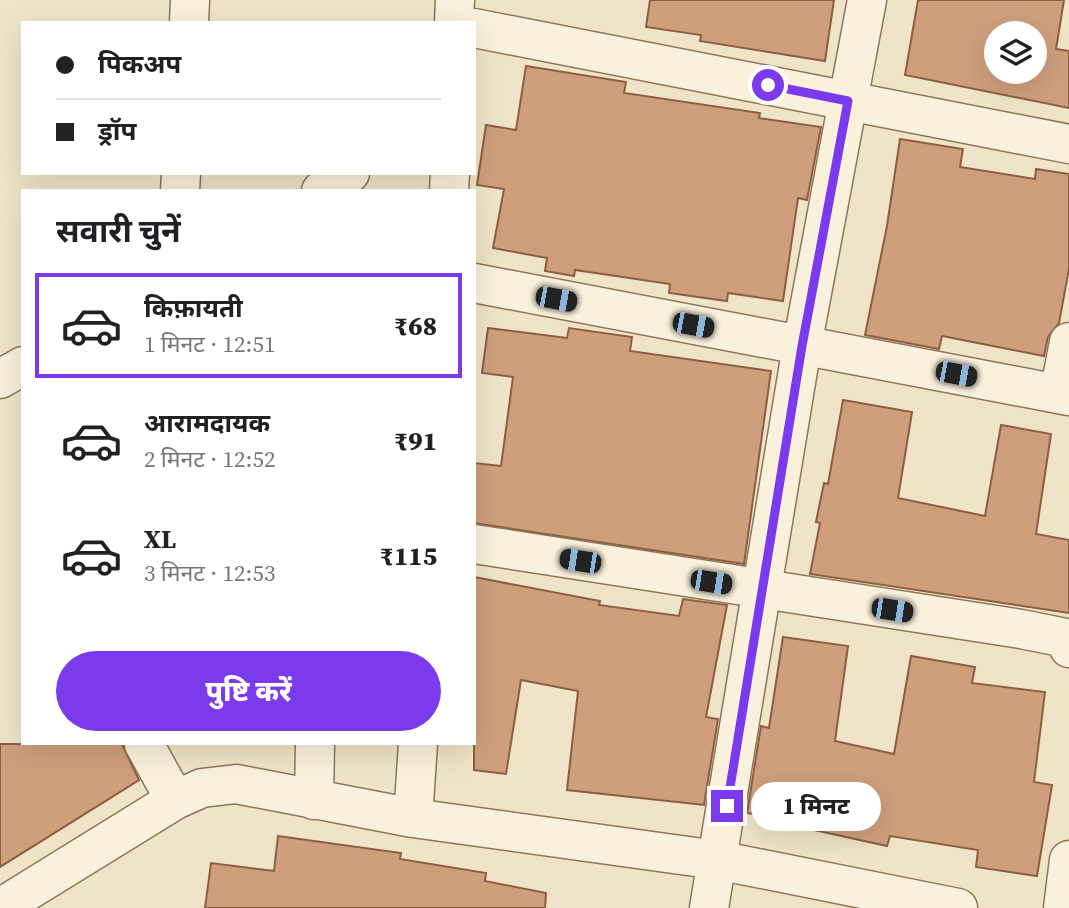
<!DOCTYPE html>
<html lang="hi">
<meta charset="utf-8">
<style>
body{margin:0;font-family:"Source Serif 4","Noto Sans Devanagari",serif;background:#f6f6f6;color:#202124;height:100vh;display:flex;flex-direction:column;font-size:26px;white-space:nowrap}
*{box-sizing:border-box;margin:0}
p{font-size:23px;color:#757577}
.icon{flex:none;width:38px;height:38px;fill:none;stroke:currentColor;stroke-width:2;stroke-linecap:round;stroke-linejoin:round}
.map{position:relative;flex:1;overflow:hidden}
.details{position:absolute;left:21px;top:189px;width:455px;height:556px;display:flex;flex-direction:column;background:#fff;border-radius:0px;box-shadow:0 7px 28px #0002}
.details>*{flex:none}
.banner{position:absolute;left:21px;top:21px;width:455px;height:154px;border-radius:0px;box-shadow:0 7px 28px #0002;display:grid;align-content:center;height:154px;padding:0 35px;background:#fff}
.buttons{position:absolute;left:984px;top:21px;display:grid;gap:14px}
.buttons a{display:grid;place-items:center;width:63px;height:63px;border-radius:50%;background:#fff;box-shadow:0 7px 28px #0002;font-size:35px}
.end{position:absolute;width:32px;height:32px;margin:-16px;border:9px solid #7c3aed;background:#fff;box-shadow:0 0 0 4px #fff}
.from{border-radius:50%}
.bubble{position:absolute;height:49px;border-radius:24px;background:#fff;box-shadow:0 7px 28px #0002;font-size:23px;font-weight:800;line-height:49px;text-align:center}
.car{position:absolute;width:21px;height:42px;margin:-21px -10px;border-radius:9px;box-shadow:0 0 5px 2px #0007;background:linear-gradient(#222 24%,#8ab4d8 0 40%,#222 0 76%,#8ab4d8 0 86%,#222 0)}
.banner b{display:flex;align-items:center;gap:24px;height:66px;font-size:26px}
.banner b+b{border-top:2px solid #e0e0e0}
.banner i{width:18px;height:18px;background:#202124}
ul{padding:0;list-style:none}
li{display:flex;align-items:center;gap:21px;height:105px;margin:0 14px 10px;padding:0 21px;border:4px solid transparent;border-radius:0px}
li div{flex:1}
li b{display:block;font-size:26px}
li em{font-style:normal;font-weight:800}
li.current{border-color:#7c3aed}
li>.icon{width:63px;height:63px;stroke-width:1.5}
h2{padding:0 35px;font-size:32px;line-height:84px}
.button{display:flex;gap:14px;margin-top:auto;padding:14px 35px}
.button a{flex:1;height:80px;border-radius:42px;background:#7c3aed;color:#fff;font-size:28px;font-weight:800;line-height:80px;text-align:center}
.map>svg:first-child{display:block}
.building{fill:#cf9f7d;stroke:#8d5f41;stroke-width:2;fill-rule:evenodd}
.lines{fill:none;stroke-linecap:round;stroke-linejoin:round}
.street-casing{stroke:#8d765c;stroke-width:41}
.street{stroke:#faf1dc;stroke-width:38}
.route{stroke:#7c3aed;stroke-width:9}
</style>
<div class="map">
<svg width="1069" height="908" viewBox="0 0 1069 908">
<rect width="100%" height="100%" fill="#f0e4c8"/>
<path class="building" d="M 650,0 L 834,0 L 825,61 L 700,41 L 701,35 L 646,27 Z
M 918,0 L 1064,0 L 1056,49 L 1069,51 L 1069,108 L 905,75 ZM 996,33 L 1034,33 L 1034,72 L 996,72 Z
M 526,66 L 626,82 L 624,93 L 760,113 L 759,118 L 821,127 L 807,200 L 798,198 L 783,301 L 728,293 L 727,301 L 669,293 L 670,284 L 575,270 L 574,276 L 545,271 L 547,258 L 493,248 L 504,189 L 477,185 L 486,125 L 516,130 Z
M 900,139 L 963,149 L 960,167 L 1035,179 L 1036,169 L 1069,174 L 1069,269 L 1059,323 L 1048,337 L 1044,356 L 942,336 L 939,349 L 865,335 L 887,226 Z
M 488,328 L 567,338 L 569,328 L 632,337 L 630,351 L 771,371 L 744,564 L 474,523 L 474,463 L 501,466 L 513,377 L 482,373 Z
M 843,400 L 912,412 L 898,498 L 985,516 L 1001,425 L 1051,434 L 1036,534 L 1069,540 L 1069,613 L 810,574 L 820,523 L 816,522 L 824,483 L 828,484 Z
M 474,577 L 600,601 L 599,605 L 679,616 L 683,599 L 727,605 L 706,717 L 718,719 L 704,805 L 567,790 L 578,691 L 521,680 L 506,774 L 474,770 Z
M 783,637 L 848,646 L 835,741 L 894,754 L 911,656 L 975,667 L 972,683 L 1045,692 L 1034,782 L 1052,785 L 1037,876 L 976,867 L 978,850 L 890,836 L 887,846 L 814,830 L 815,825 L 747,813 L 761,726 L 769,728 Z
M 0,744 L 122,744 L 139,780 L 0,867 Z
M 278,836 L 401,853 L 400,859 L 486,873 L 485,881 L 546,893 L 545,908 L 205,908 L 211,863 L 274,871 Z"/>
<g class="lines">
<defs>
<path id="street" d="M 189,23 L 190,0
M 454,23 L 455,0
M 474,28 L 1069,144
M 180,191 L 181,173
M 321,191 L 350,173
M 449,191 L 450,173
M 474,283 L 1069,396
M 0,379 L 23,366
M 1059,394 L 1069,342
M 474,544 L 1021,629 L 1066,638 L 1069,648
M 144,744 L 175,800
M 314,800 L 315,744
M 413,818 L 418,744
M 0,908 L 175,800 L 202,788 L 236,784 L 413,818 L 717,860 L 958,908
M 709,908 L 802,346 L 867,0
M 1063,908 L 1069,860"/>
</defs>
<use href="#street" class="street-casing"/>
<use href="#street" class="street"/>
</g>
<g class="lines">
<path class="route" d="M 727,806 L 802,346 L 848,101 L 768,85"/>
</g>
</svg>
<div class="buttons">
<a><svg class="icon" aria-label="layers" viewBox="0 0 24 24"><path d="M12 4l9 5-9 5-9-5zM3 14l9 5 9-5"/></svg></a>
</div>
<i class="end from" style="left:768px;top:85px"></i>
<i class="end" style="left:727px;top:806px"></i>
<div class="bubble" style="left:751px;top:782px;width:130px">1 मिनट</div>
<i class="car" style="left:556px;top:299px;rotate:101deg"></i>
<i class="car" style="left:693px;top:325px;rotate:101deg"></i>
<i class="car" style="left:956px;top:374px;rotate:101deg"></i>
<i class="car" style="left:580px;top:561px;rotate:279deg"></i>
<i class="car" style="left:711px;top:582px;rotate:99deg"></i>
<i class="car" style="left:892px;top:610px;rotate:99deg"></i>
<div class="banner">
<b><i class="from"></i>पिकअप</b>
<b><i></i>ड्रॉप</b>
</div>
<section class="details">
<h2>सवारी चुनें</h2>
<ul>
<li class="current"><svg class="icon" aria-label="car" viewBox="0 0 24 24"><path d="M5 17H2v-5l4-1 3-4h7l3 4 3 1v5h-3M9 17h6M6 11h13"/><circle cx="7" cy="17" r="2"/><circle cx="17" cy="17" r="2"/></svg><div><b>किफ़ायती</b><p>1 मिनट · 12:51</p></div><em>₹68</em></li>
<li><svg class="icon" aria-label="car" viewBox="0 0 24 24"><path d="M5 17H2v-5l4-1 3-4h7l3 4 3 1v5h-3M9 17h6M6 11h13"/><circle cx="7" cy="17" r="2"/><circle cx="17" cy="17" r="2"/></svg><div><b>आरामदायक</b><p>2 मिनट · 12:52</p></div><em>₹91</em></li>
<li><svg class="icon" aria-label="car" viewBox="0 0 24 24"><path d="M5 17H2v-5l4-1 3-4h7l3 4 3 1v5h-3M9 17h6M6 11h13"/><circle cx="7" cy="17" r="2"/><circle cx="17" cy="17" r="2"/></svg><div><b>XL</b><p>3 मिनट · 12:53</p></div><em>₹115</em></li>
</ul>
<div class="button"><a>पुष्टि करें</a></div>
</section>
</div>
